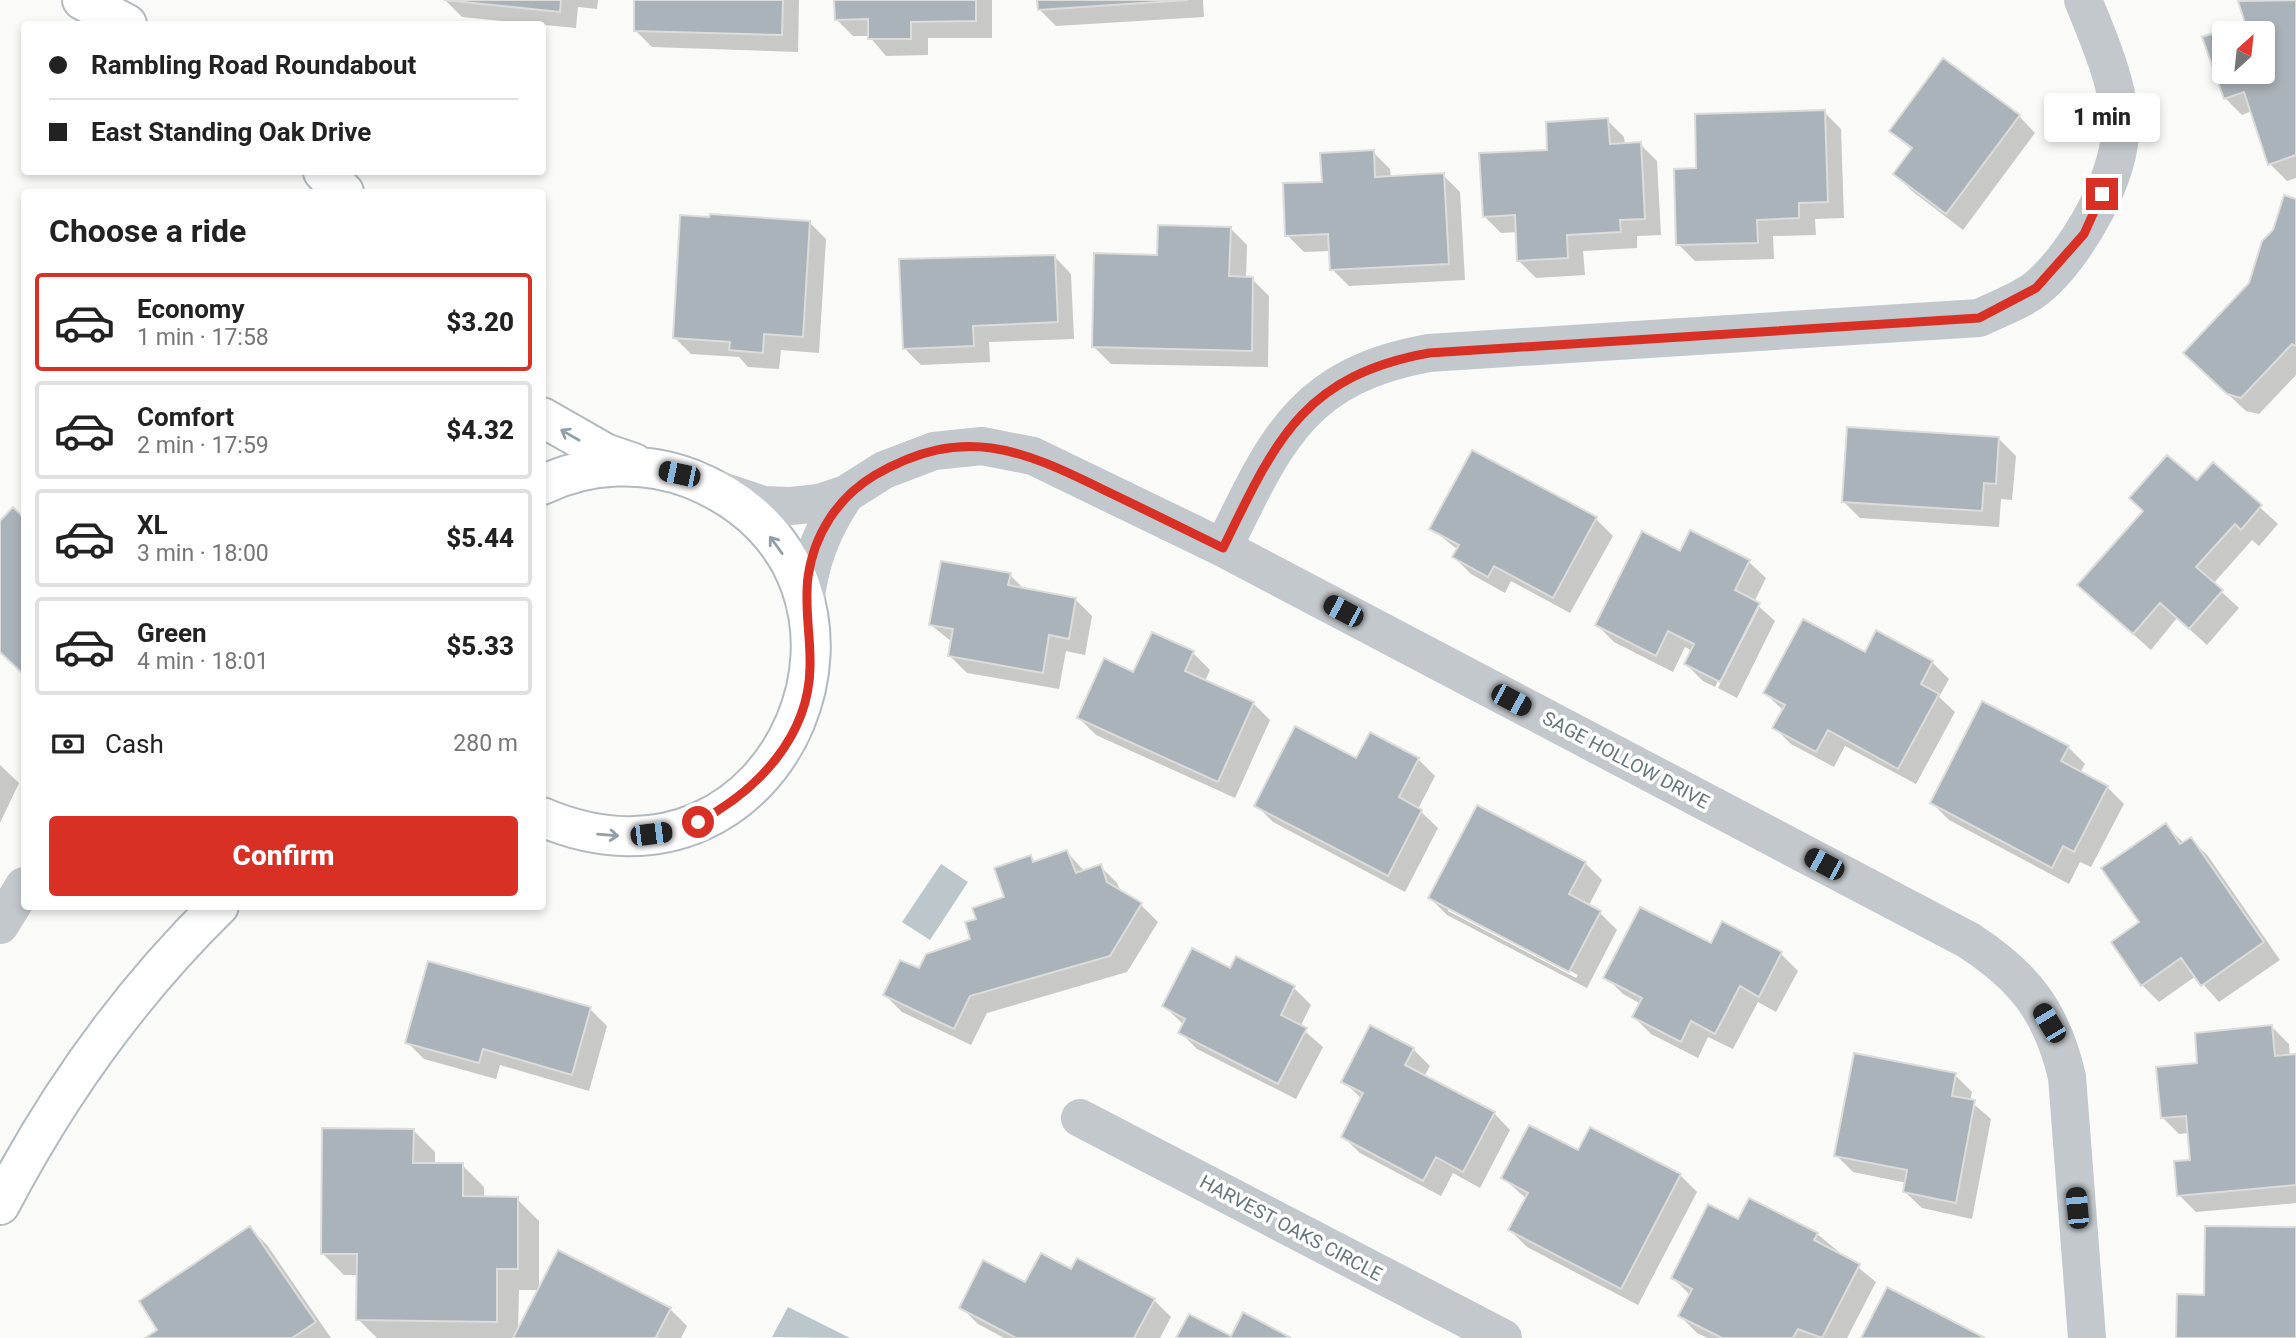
<!DOCTYPE html>
<meta charset="utf-8">
<style>
body{margin:0;font-family:Roboto,sans-serif;background:#f2f2f2;color:#222;height:100vh;display:flex;flex-direction:column;font-size:26px;white-space:nowrap}
*{box-sizing:border-box;margin:0}
p{font-size:23px;color:#767676}
.icon{flex:none;width:38px;height:38px;fill:none;stroke:currentColor;stroke-width:2;stroke-linecap:round;stroke-linejoin:round}
.map{position:relative;flex:1;overflow:hidden}
.details{position:absolute;left:21px;top:189px;width:525px;height:721px;display:flex;flex-direction:column;background:#fff;border-radius:7px;box-shadow:0 4px 10px #0003}
.details>*{flex:none}
.guide{position:absolute;left:21px;top:21px;width:525px;height:154px;border-radius:7px;box-shadow:0 4px 10px #0003;display:grid;align-content:center;height:154px;padding:0 28px;background:#fff}
.needle{width:46px;rotate:27deg}
.buttons{position:absolute;left:2212px;top:21px;display:grid;gap:14px}
.buttons a{display:grid;place-items:center;width:63px;height:63px;border-radius:7px;background:#fff;box-shadow:0 4px 10px #0003;font-size:35px}
.end{position:absolute;width:32px;height:32px;margin:-16px;border:9px solid #d93025;background:#fff;box-shadow:0 0 0 4px #fff}
.from{border-radius:50%}
.bubble{position:absolute;height:49px;border-radius:7px;background:#fff;box-shadow:0 4px 10px #0003;font-size:23px;font-weight:800;line-height:49px;text-align:center}
.car{position:absolute;width:21px;height:42px;margin:-21px -10px;border-radius:9px;box-shadow:0 0 5px 2px #0007;background:linear-gradient(#222 24%,#8ab4d8 0 40%,#222 0 76%,#8ab4d8 0 86%,#222 0)}
.guide b{display:flex;align-items:center;gap:24px;height:66px;font-size:26px}
.guide b+b{border-top:2px solid #e0e0e0}
.guide i{width:18px;height:18px;background:#222}
ul{padding:0;list-style:none}
li{display:flex;align-items:center;gap:21px;height:98px;margin:0 14px 10px;padding:0 14px;border:4px solid #e0e0e0;border-radius:7px}
li div{flex:1}
li b{display:block;font-size:26px}
li em{font-style:normal;font-weight:800}
li.on{border-color:#d93025}
li>.icon{width:63px;height:63px;stroke-width:1.5}
h2{padding:0 28px;font-size:32px;line-height:84px}
.pay{display:flex;align-items:center;gap:18px;height:77px;padding:0 28px;font-size:26px}
.pay p{margin-inline-start:auto}
.primary-button{display:flex;gap:14px;margin-top:auto;padding:14px 28px}
.primary-button a{flex:1;height:80px;border-radius:7px;background:#d93025;color:#fff;font-size:28px;font-weight:800;line-height:80px;text-align:center}
.map>svg:first-child{display:block}
.water{fill:#bbc7cb}
.shadow{fill:#0003;fill-rule:evenodd}
.building{fill:#aab3b9;stroke:#dcdcda;stroke-width:2;fill-rule:evenodd}
.lines{fill:none;stroke-linecap:round;stroke-linejoin:round}
.secondary-casing{stroke:#b3babf;stroke-width:42}
.street{stroke:#c3c8cc;stroke-width:38}
.secondary{stroke:#fff;stroke-width:38}
.oneway{stroke:#939fa8}
.route{stroke:#d93025;stroke-width:9}
.labels{text-anchor:middle;dominant-baseline:central;stroke-width:7;stroke-linejoin:round;paint-order:stroke}
.street-label{font-size:19px;fill:#657683;stroke:#fff}
</style>
<div class="map">
<svg width="2296" height="1338" viewBox="0 0 2296 1338">
<rect width="100%" height="100%" fill="#fafaf8"/>
<path class="water" d="M 941,864 L 968,882 L 930,940 L 902,922 Z
M 788,1307 L 850,1338 L 772,1337 Z"/>
<path class="shadow" d="M 445,0 L 598,0 L 597,9 L 578,7 L 576,28 L 462,17 Z
M 636,0 L 799,0 L 798,52 L 652,47 L 635,30 Z
M 836,0 L 992,0 L 992,38 L 928,38 L 928,55 L 886,56 L 869,36 L 853,36 L 836,19 Z
M 1039,0 L 1203,0 L 1204,17 L 1056,26 L 1039,9 Z
M 2245,0 L 2296,0 L 2296,178 L 2287,181 L 2270,164 L 2252,111 L 2242,115 L 2225,98 L 2205,38 L 2247,24 L 2240,2 ZM 2224,33 L 2263,33 L 2263,72 L 2224,72 Z
M 1824,112 L 1841,129 L 1844,218 L 1815,219 L 1816,235 L 1773,236 L 1774,259 L 1695,261 L 1678,244 L 1698,170 Z
M 2019,116 L 2035,133 L 1963,230 L 1912,191 L 1895,174 L 1913,151 L 1892,131 Z
M 1607,120 L 1624,137 L 1625,145 L 1640,144 L 1657,161 L 1661,235 L 1637,236 L 1637,248 L 1583,251 L 1585,275 L 1536,278 L 1519,261 L 1518,232 L 1501,233 L 1484,216 L 1549,152 Z
M 1373,152 L 1390,169 L 1391,178 L 1443,175 L 1460,192 L 1465,280 L 1349,286 L 1332,269 L 1331,251 L 1304,252 L 1287,235 L 1324,183 Z
M 2296,201 L 2296,375 L 2259,414 L 2246,411 L 2202,370 Z
M 809,222 L 826,239 L 819,353 L 781,350 L 779,369 L 748,367 L 739,357 L 691,354 L 674,337 Z
M 1230,228 L 1247,245 L 1246,279 L 1252,279 L 1269,296 L 1268,367 L 1111,364 L 1094,347 L 1159,257 Z
M 1054,256 L 1071,274 L 1074,339 L 989,342 L 990,362 L 921,365 L 904,348 Z
M 1999,439 L 2016,456 L 2012,500 L 2001,499 L 1999,527 L 1860,518 L 1843,501 Z
M 2213,464 L 2278,524 L 2259,546 L 2252,540 L 2213,584 L 2239,608 L 2207,645 L 2177,618 L 2151,650 L 2097,602 L 2145,512 L 2197,482 Z
M 13,510 L 24,520 L 24,674 L 0,650 L 0,523 Z
M 1596,519 L 1613,536 L 1570,613 L 1511,581 L 1505,593 L 1471,574 L 1454,557 L 1458,550 L 1432,529 Z
M 1680,553 L 1749,562 L 1766,578 L 1754,602 L 1775,621 L 1737,698 L 1718,688 L 1759,608 L 1755,608 L 1715,687 L 1703,681 L 1686,664 L 1692,651 L 1685,647 L 1673,672 L 1614,642 L 1597,625 Z
M 1010,575 L 1025,590 L 1075,599 L 1092,616 L 1085,655 L 1066,651 L 1059,689 L 967,673 L 950,656 L 952,642 L 931,625 Z
M 1193,653 L 1210,670 L 1205,681 L 1253,703 L 1270,720 L 1235,798 L 1096,735 L 1079,718 L 1134,674 Z
M 1865,655 L 1932,662 L 1949,679 L 1939,697 L 1955,712 L 1916,784 L 1845,746 L 1834,767 L 1791,744 L 1774,727 L 1784,711 L 1765,693 Z
M 2068,747 L 2085,764 L 2080,773 L 2107,787 L 2124,804 L 2091,867 L 2080,862 L 2069,884 L 1949,820 L 1932,803 Z
M 1418,759 L 1435,776 L 1418,809 L 1438,828 L 1405,892 L 1273,822 L 1256,805 L 1357,760 Z
M 0,765 L 19,783 L 0,823 Z
M 2166,826 L 2183,842 L 2191,839 L 2208,856 L 2280,960 L 2219,1002 L 2196,976 L 2159,1002 L 2142,985 L 2141,923 Z
M 1067,852 L 1085,872 L 1100,866 L 1117,883 L 1121,892 L 1141,905 L 1158,922 L 1127,972 L 987,1013 L 971,1045 L 902,1012 L 885,995 L 973,940 L 978,920 L 1007,899 L 1030,857 L 1036,862 Z
M 1585,863 L 1602,880 L 1588,907 L 1600,913 L 1617,930 L 1587,988 L 1447,915 L 1430,898 ZM 1448,907 L 1578,975 L 1576,978 L 1448,911 Z
M 1781,954 L 1798,971 L 1776,1012 L 1758,1002 L 1733,1049 L 1708,1037 L 1698,1058 L 1651,1034 L 1634,1017 L 1641,1004 L 1623,994 L 1606,977 Z
M 1237,959 L 1294,988 L 1311,1005 L 1300,1027 L 1323,1047 L 1296,1099 L 1197,1049 L 1180,1032 L 1184,1025 L 1164,1006 L 1231,970 Z
M 590,1009 L 607,1026 L 589,1091 L 500,1065 L 496,1079 L 424,1059 L 407,1042 Z
M 2272,1027 L 2289,1044 L 2290,1057 L 2296,1056 L 2296,1203 L 2196,1212 L 2179,1195 L 2192,1161 L 2189,1133 L 2179,1134 L 2162,1117 L 2199,1065 Z
M 1413,1049 L 1430,1066 L 1424,1077 L 1494,1113 L 1510,1130 L 1480,1188 L 1453,1173 L 1441,1196 L 1360,1153 L 1343,1137 L 1362,1099 L 1343,1081 Z
M 1955,1075 L 1972,1092 L 1970,1101 L 1991,1119 L 1972,1219 L 1922,1208 L 1905,1192 L 1907,1183 L 1853,1172 L 1836,1155 Z
M 413,1130 L 435,1152 L 435,1165 L 462,1165 L 484,1187 L 484,1198 L 517,1199 L 539,1221 L 539,1290 L 519,1290 L 518,1331 L 670,1309 L 687,1326 L 681,1338 L 377,1338 L 358,1319 L 358,1275 L 344,1275 L 322,1253 Z
M 1579,1152 L 1680,1175 L 1697,1192 L 1638,1305 L 1527,1247 L 1510,1230 L 1527,1199 L 1503,1178 Z
M 1739,1221 L 1817,1234 L 1876,1282 L 1847,1338 L 1708,1338 L 1697,1333 L 1680,1316 L 1690,1295 L 1673,1278 Z
M 250,1228 L 267,1245 L 331,1338 L 149,1338 L 160,1330 Z
M 1072,1271 L 1154,1300 L 1171,1317 L 1160,1338 L 1004,1338 L 978,1324 L 961,1307 Z"/>
<path class="building" d="M 444,0 L 561,0 L 560,12 Z
M 634,0 L 783,0 L 782,35 L 634,31 Z
M 834,0 L 976,0 L 976,21 L 911,22 L 911,39 L 868,39 L 868,19 L 835,20 Z
M 1037,0 L 1188,0 L 1038,10 Z
M 2296,0 L 2296,155 L 2268,165 L 2244,92 L 2224,99 L 2202,37 L 2245,23 L 2238,1 ZM 2224,33 L 2263,33 L 2263,72 L 2224,72 Z
M 1943,58 L 2020,115 L 1946,214 L 1893,174 L 1912,148 L 1889,131 Z
M 1825,110 L 1828,202 L 1799,203 L 1799,218 L 1757,220 L 1758,243 L 1676,245 L 1674,169 L 1696,168 L 1695,114 Z
M 1608,118 L 1610,144 L 1641,142 L 1645,219 L 1620,220 L 1621,232 L 1567,235 L 1568,258 L 1517,261 L 1515,215 L 1483,217 L 1479,153 L 1547,150 L 1546,122 Z
M 1374,150 L 1375,177 L 1444,173 L 1449,264 L 1330,270 L 1328,234 L 1285,236 L 1283,183 L 1322,182 L 1320,153 Z
M 2284,195 L 2296,199 L 2296,346 L 2292,344 L 2241,398 L 2227,394 L 2183,353 L 2249,283 L 2262,241 L 2273,230 Z
M 710,214 L 810,221 L 803,337 L 764,334 L 763,353 L 729,350 L 730,342 L 673,338 L 680,215 L 709,217 Z
M 1158,225 L 1231,227 L 1229,276 L 1253,277 L 1252,351 L 1092,347 L 1094,253 L 1157,255 Z
M 1055,255 L 1058,322 L 973,326 L 974,346 L 903,349 L 899,259 Z
M 1847,427 L 1999,437 L 1996,484 L 1984,483 L 1982,511 L 1842,502 Z
M 1472,450 L 1597,517 L 1553,598 L 1494,566 L 1488,577 L 1452,557 L 1459,545 L 1429,529 Z
M 2167,455 L 2197,480 L 2213,462 L 2262,505 L 2241,530 L 2235,524 L 2196,567 L 2223,590 L 2189,629 L 2160,603 L 2133,634 L 2077,585 L 2143,511 L 2129,498 Z
M 13,507 L 24,518 L 23,674 L 0,652 L 0,521 Z
M 1690,530 L 1750,560 L 1735,590 L 1760,603 L 1720,682 L 1684,664 L 1694,644 L 1668,631 L 1656,656 L 1595,625 L 1642,531 L 1680,551 Z
M 941,561 L 1011,573 L 1008,585 L 1076,598 L 1069,639 L 1049,635 L 1043,673 L 948,656 L 953,629 L 929,625 Z
M 1803,619 L 1865,652 L 1876,630 L 1933,661 L 1921,684 L 1939,694 L 1898,769 L 1828,730 L 1816,752 L 1772,728 L 1785,705 L 1763,693 Z
M 1152,632 L 1194,651 L 1185,671 L 1254,702 L 1218,782 L 1077,718 L 1104,658 L 1133,672 Z
M 1982,701 L 2069,746 L 2061,761 L 2108,786 L 2074,852 L 2063,846 L 2052,868 L 1930,803 Z
M 1295,726 L 1356,758 L 1370,732 L 1419,758 L 1399,797 L 1422,810 L 1388,876 L 1254,806 Z
M 1477,805 L 1586,862 L 1569,894 L 1601,911 L 1569,972 L 1428,898 Z
M 2166,823 L 2180,844 L 2191,837 L 2264,942 L 2201,986 L 2181,958 L 2141,986 L 2111,942 L 2139,922 L 2101,868 Z
M 1067,850 L 1076,873 L 1101,864 L 1107,882 L 1142,903 L 1110,956 L 970,996 L 954,1029 L 883,995 L 900,960 L 919,968 L 926,954 L 970,939 L 965,922 L 976,919 L 972,908 L 1004,897 L 994,868 L 1031,855 L 1033,862 Z
M 1640,907 L 1711,943 L 1722,921 L 1782,952 L 1759,997 L 1740,986 L 1715,1034 L 1691,1021 L 1681,1042 L 1632,1017 L 1642,998 L 1603,978 Z
M 1192,948 L 1230,968 L 1236,956 L 1295,986 L 1281,1015 L 1307,1028 L 1278,1084 L 1178,1033 L 1185,1019 L 1162,1006 Z
M 428,961 L 591,1007 L 572,1075 L 483,1049 L 479,1063 L 405,1043 Z
M 1370,1025 L 1414,1048 L 1405,1065 L 1495,1112 L 1463,1172 L 1436,1157 L 1423,1181 L 1341,1137 L 1363,1093 L 1341,1082 Z
M 2272,1025 L 2275,1056 L 2296,1054 L 2296,1185 L 2177,1196 L 2174,1161 L 2190,1160 L 2186,1116 L 2161,1118 L 2156,1067 L 2197,1063 L 2195,1033 Z
M 1854,1053 L 1956,1073 L 1952,1096 L 1975,1100 L 1956,1203 L 1903,1192 L 1907,1170 L 1834,1156 Z
M 1529,1125 L 1578,1150 L 1590,1127 L 1681,1174 L 1621,1289 L 1508,1230 L 1528,1193 L 1501,1178 Z
M 322,1128 L 414,1129 L 413,1163 L 463,1163 L 463,1196 L 518,1197 L 518,1269 L 497,1269 L 497,1322 L 356,1320 L 357,1254 L 321,1254 Z
M 1749,1198 L 1818,1233 L 1814,1240 L 1860,1264 L 1822,1338 L 1798,1329 L 1793,1338 L 1722,1338 L 1678,1316 L 1692,1289 L 1671,1278 L 1708,1204 L 1738,1219 Z
M 250,1226 L 316,1322 L 292,1338 L 145,1338 L 157,1330 L 139,1301 Z
M 2205,1226 L 2296,1227 L 2296,1338 L 2176,1338 L 2177,1294 L 2204,1295 Z
M 558,1250 L 671,1308 L 656,1337 L 659,1338 L 513,1338 Z
M 1041,1253 L 1071,1269 L 1077,1258 L 1155,1299 L 1134,1338 L 1016,1338 L 959,1308 L 983,1260 L 1025,1282 Z
M 1887,1287 L 1985,1338 L 1861,1338 Z
M 1243,1312 L 1291,1338 L 1176,1338 L 1189,1314 L 1231,1336 Z"/>
<g class="lines">
<defs>
<path id="secondary" d="M 82,0 L 127,24
M 323,172 L 344,192
M 542,417 L 605,453 L 634,463
M 542,485 C 588,463 644,460 692,479 C 924,573 785,921 542,817
M 0,1205 C 58,1094 129,994 219,906"/>
</defs>
<use href="#secondary" class="secondary-casing"/>
<path class="street" d="M 719,490 L 763,505 L 791,506 L 819,503 L 846,494 L 884,470 L 934,451 L 982,446 L 1033,456 L 1223,548 L 1968,940 C 2024,976 2052,1012 2067,1077 L 2087,1338
M 1223,548 C 1275,442 1301,376 1429,353 L 1979,318 C 1997,309 2021,301 2037,288 C 2077,255 2125,171 2120,118 C 2116,78 2098,37 2083,0
M 805,605 C 809,563 822,529 846,494
M 0,925 L 24,886
M 1080,1118 L 1503,1338"/>
<use href="#secondary" class="secondary"/>
</g>
<defs><path id="oneway-shaft" d="M-6 0H5M1.5-3L5.5 0L1.5 3" fill="none" stroke-width="1.6" stroke-linecap="round" stroke-linejoin="round" transform="scale(1.75)"/></defs>
<g class="oneway">
<use href="#oneway-shaft" transform="translate(570 435) rotate(-150)"/>
<use href="#oneway-shaft" transform="translate(776 545) rotate(-126)"/>
<use href="#oneway-shaft" transform="translate(608 835) rotate(5)"/>
</g>
<g class="lines">
<path class="route" d="M 698,822 C 757,791 809,737 810,667 C 811,636 804,608 808,577 C 814,534 838,497 875,475 C 963,424 1021,449 1104,490 C 1144,509 1184,529 1223,548 C 1275,442 1302,376 1429,353 L 1979,318 L 2036,288 L 2084,234 L 2102,194"/>
</g>
<g class="labels">
<g class="street-label">
<text transform="translate(1626 760) rotate(28)">SAGE HOLLOW DRIVE</text>
<text transform="translate(1291 1228) rotate(28)">HARVEST OAKS CIRCLE</text>
</g>
</g>
</svg>
<div class="buttons">
<a><svg class="needle" viewBox="-14 -14 28 28"><path d="M0-13l5 13h-10z" fill="#e53935"/><path d="M0 13l5-13h-10z" fill="#767676"/></svg></a>
</div>
<i class="end from" style="left:698px;top:822px"></i>
<i class="end" style="left:2102px;top:194px"></i>
<div class="bubble" style="left:2044px;top:93px;width:116px">1 min</div>
<i class="car" style="left:679px;top:474px;rotate:282deg"></i>
<i class="car" style="left:1343px;top:611px;rotate:298deg"></i>
<i class="car" style="left:1511px;top:700px;rotate:118deg"></i>
<i class="car" style="left:651px;top:834px;rotate:83deg"></i>
<i class="car" style="left:1824px;top:864px;rotate:298deg"></i>
<i class="car" style="left:2049px;top:1023px;rotate:329deg"></i>
<i class="car" style="left:2077px;top:1208px;rotate:355deg"></i>
<div class="guide">
<b><i class="from"></i>Rambling Road Roundabout</b>
<b><i></i>East Standing Oak Drive</b>
</div>
<section class="details">
<h2>Choose a ride</h2>
<ul>
<li class="on"><svg class="icon" aria-label="car" viewBox="0 0 24 24"><path d="M5 17H2v-5l4-1 3-4h7l3 4 3 1v5h-3M9 17h6M6 11h13"/><circle cx="7" cy="17" r="2"/><circle cx="17" cy="17" r="2"/></svg><div><b>Economy</b><p>1 min · 17:58</p></div><em>$3.20</em></li>
<li><svg class="icon" aria-label="car" viewBox="0 0 24 24"><path d="M5 17H2v-5l4-1 3-4h7l3 4 3 1v5h-3M9 17h6M6 11h13"/><circle cx="7" cy="17" r="2"/><circle cx="17" cy="17" r="2"/></svg><div><b>Comfort</b><p>2 min · 17:59</p></div><em>$4.32</em></li>
<li><svg class="icon" aria-label="car" viewBox="0 0 24 24"><path d="M5 17H2v-5l4-1 3-4h7l3 4 3 1v5h-3M9 17h6M6 11h13"/><circle cx="7" cy="17" r="2"/><circle cx="17" cy="17" r="2"/></svg><div><b>XL</b><p>3 min · 18:00</p></div><em>$5.44</em></li>
<li><svg class="icon" aria-label="car" viewBox="0 0 24 24"><path d="M5 17H2v-5l4-1 3-4h7l3 4 3 1v5h-3M9 17h6M6 11h13"/><circle cx="7" cy="17" r="2"/><circle cx="17" cy="17" r="2"/></svg><div><b>Green</b><p>4 min · 18:01</p></div><em>$5.33</em></li>
</ul>
<div class="pay"><svg class="icon" aria-label="cash" viewBox="0 0 24 24"><path d="M3 7h18v10H3z"/><circle cx="12" cy="12" r="2"/></svg>Cash<p>280 m</p></div>
<div class="primary-button"><a>Confirm</a></div>
</section>
</div>
